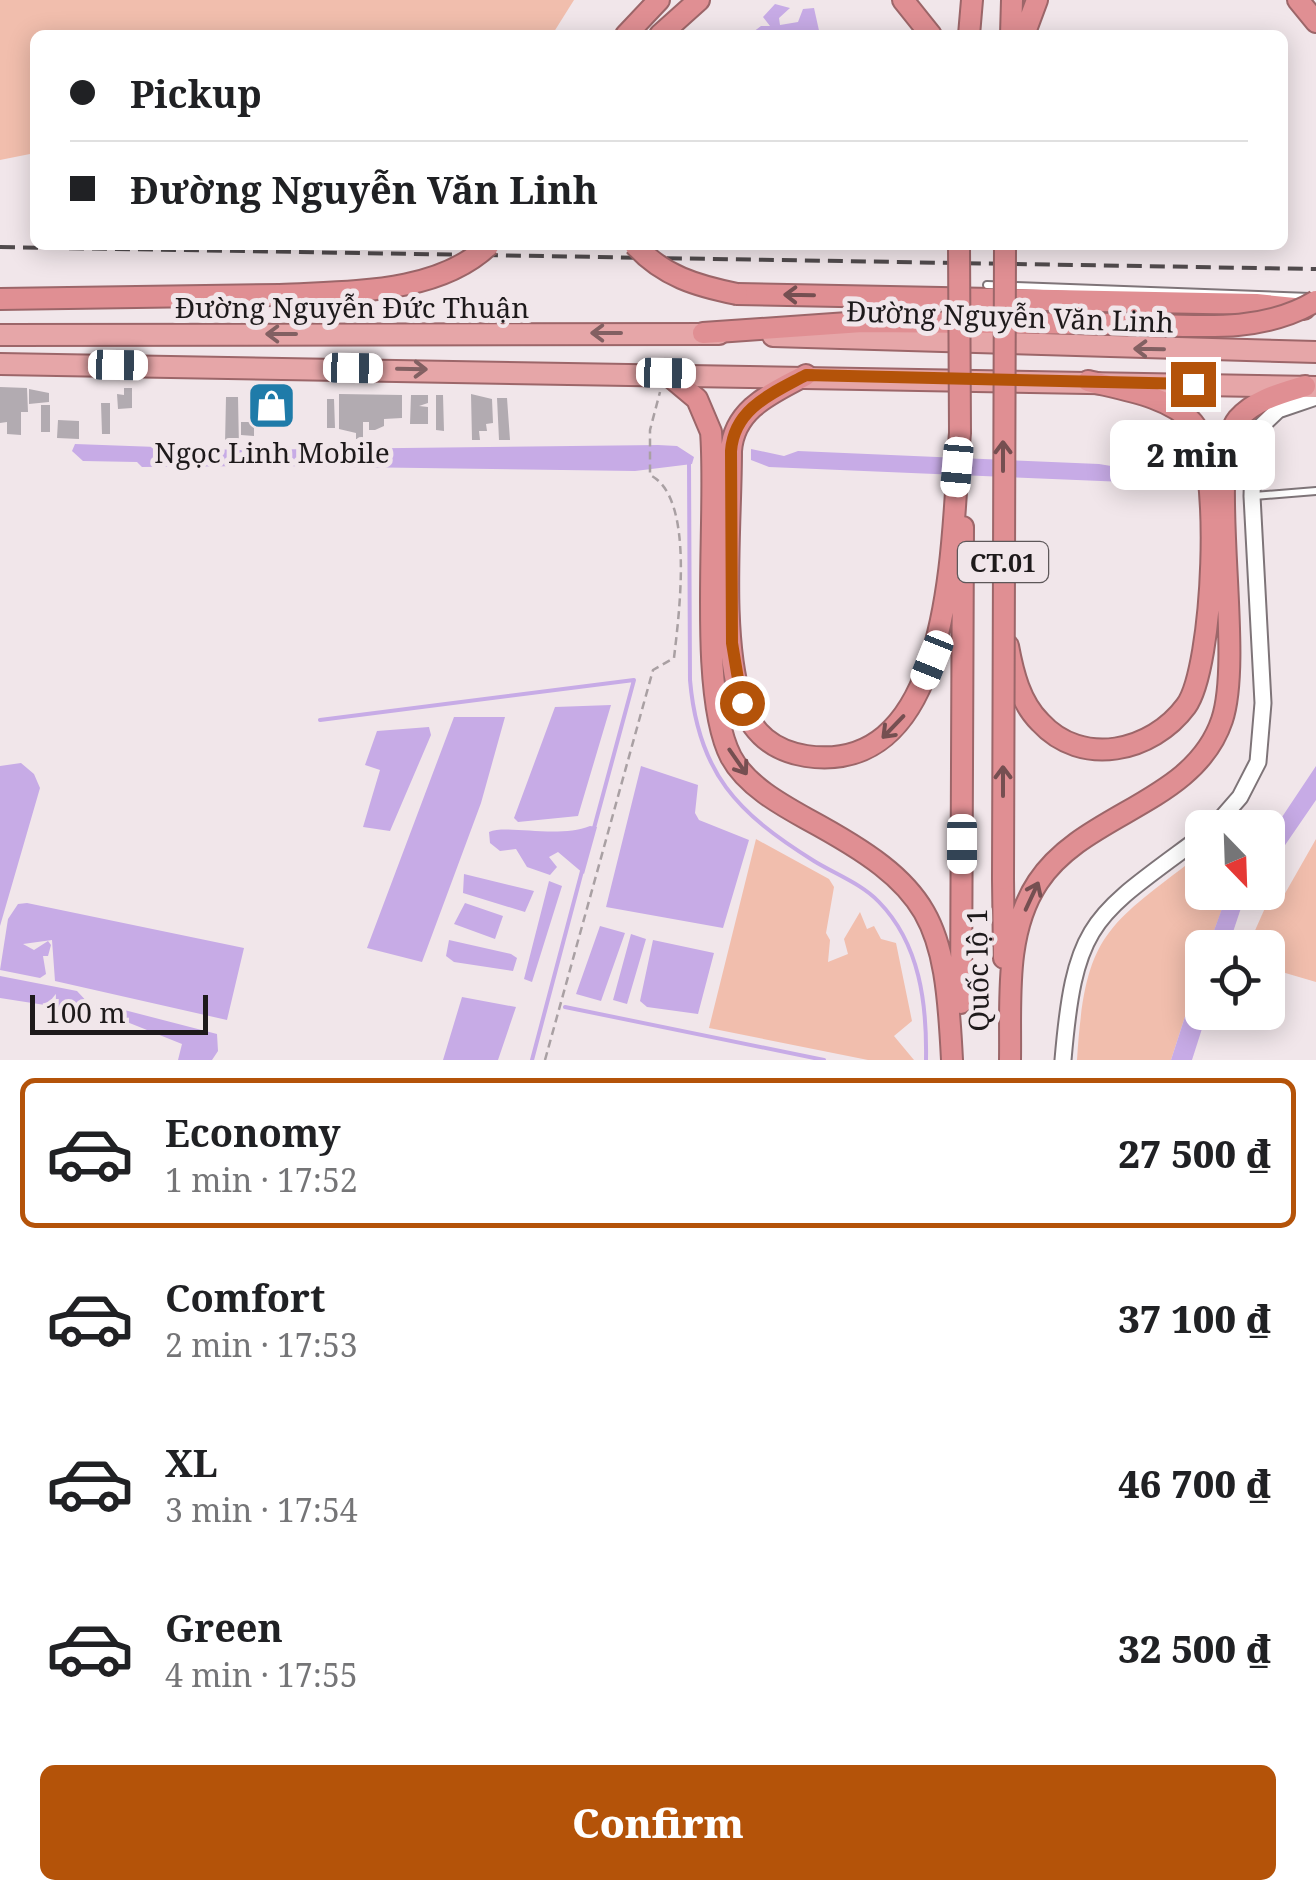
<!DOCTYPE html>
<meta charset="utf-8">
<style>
body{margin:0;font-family:"Noto Serif",serif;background:#f2f2f2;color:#202124;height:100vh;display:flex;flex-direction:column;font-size:38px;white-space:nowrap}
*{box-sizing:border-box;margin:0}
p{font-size:32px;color:#757577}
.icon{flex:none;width:55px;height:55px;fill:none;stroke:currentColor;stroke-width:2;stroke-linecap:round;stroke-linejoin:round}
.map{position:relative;height:1060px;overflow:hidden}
.sheet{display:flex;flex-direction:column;background:#fff;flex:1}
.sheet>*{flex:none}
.hud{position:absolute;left:30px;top:30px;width:1258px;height:220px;border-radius:15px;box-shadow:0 5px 25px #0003;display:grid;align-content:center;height:220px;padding:0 40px;background:#fff}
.needle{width:65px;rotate:157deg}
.tools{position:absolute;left:1185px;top:810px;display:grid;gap:20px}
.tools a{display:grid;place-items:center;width:100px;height:100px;border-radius:15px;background:#fff;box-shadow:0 5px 25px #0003;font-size:50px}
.scale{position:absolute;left:30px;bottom:25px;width:178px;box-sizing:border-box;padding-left:10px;border:5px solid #1e1a1b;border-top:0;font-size:28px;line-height:35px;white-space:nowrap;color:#1e1a1b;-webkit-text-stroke:8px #f1e6ea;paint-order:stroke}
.end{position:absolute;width:45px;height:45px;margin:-22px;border:12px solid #b45309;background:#fff;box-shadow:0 0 0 5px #fff}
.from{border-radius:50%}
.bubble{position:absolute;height:70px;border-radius:15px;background:#fff;box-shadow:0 5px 25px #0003;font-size:32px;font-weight:800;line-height:70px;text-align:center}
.car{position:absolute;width:30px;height:60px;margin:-30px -15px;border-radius:12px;box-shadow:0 0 8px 2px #0007;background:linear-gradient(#fff 24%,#345 0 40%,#fff 0 76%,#345 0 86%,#fff 0)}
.hud b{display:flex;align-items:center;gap:35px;height:95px;font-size:38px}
.hud b+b{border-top:2px solid #e0e0e0}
.hud i{width:25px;height:25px;background:#202124}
ul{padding:18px 0 0;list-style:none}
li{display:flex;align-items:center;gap:30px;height:150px;margin:0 20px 15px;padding:0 20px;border:5px solid transparent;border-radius:15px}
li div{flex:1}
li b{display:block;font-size:38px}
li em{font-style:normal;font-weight:800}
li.on{border-color:#b45309}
li>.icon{width:90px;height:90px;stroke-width:1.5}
.action{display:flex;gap:20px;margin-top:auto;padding:20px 40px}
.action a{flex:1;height:115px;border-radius:15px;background:#b45309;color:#fff;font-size:40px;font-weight:800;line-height:115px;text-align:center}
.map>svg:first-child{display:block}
.green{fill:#f1bead}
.water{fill:#c7abe6}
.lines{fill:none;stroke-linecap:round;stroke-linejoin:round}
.stream{stroke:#c7abe6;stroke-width:4}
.building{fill:#b2abb1}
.service-casing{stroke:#7e7478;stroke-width:10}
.secondary-casing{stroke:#7e7478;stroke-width:19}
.trunk-casing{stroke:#9c6669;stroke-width:24}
.motorway-casing{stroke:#9c6669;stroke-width:24}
.path{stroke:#a9a0a3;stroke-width:2.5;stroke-dasharray:8 5;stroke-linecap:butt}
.service{stroke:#fff;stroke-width:6}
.secondary{stroke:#fff;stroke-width:15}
.trunk{stroke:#e6a6a8;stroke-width:20}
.motorway{stroke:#e08f93;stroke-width:20}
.rail{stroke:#514b4d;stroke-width:4;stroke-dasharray:15 8;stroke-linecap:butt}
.motorway-bridge-casing{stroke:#9c6669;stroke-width:24;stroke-linecap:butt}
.motorway-bridge{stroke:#e08f93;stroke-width:20}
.oneway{stroke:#754f51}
.oneway2{stroke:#826062}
.route{stroke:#b45309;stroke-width:12}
.labels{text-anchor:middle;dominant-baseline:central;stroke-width:10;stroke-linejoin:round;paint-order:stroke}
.shield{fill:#f1e6ea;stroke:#5d5759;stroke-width:2.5}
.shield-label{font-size:25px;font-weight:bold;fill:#1e1a1b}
.street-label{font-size:28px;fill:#1e1a1b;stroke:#f1e6ea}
.poi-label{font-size:28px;fill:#1e1a1b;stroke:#f1e6ea}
</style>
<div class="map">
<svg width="1316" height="1060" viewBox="0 0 1316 1060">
<rect width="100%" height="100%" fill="#f1e6ea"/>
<path class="green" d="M 0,0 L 574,0 L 552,35 L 35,35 L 35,153 L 0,160 Z
M 756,839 L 829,879 L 834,887 L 826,933 L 830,940 L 828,962 L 848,954 L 844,939 L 860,912 L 867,929 L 874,926 L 881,939 L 896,943 L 912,1021 L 894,1036 L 914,1060 L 868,1060 L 709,1028 Z
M 1316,839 L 1316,982 L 1268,968 L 1268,948 L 1260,947 L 1259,935 L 1253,935 L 1265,908 L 1279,904 Z
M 1202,853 L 1202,892 L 1228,893 L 1208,947 L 1202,948 L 1202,964 L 1171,1060 L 1077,1060 C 1085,932 1106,927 1202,853 Z"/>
<path class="water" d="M 775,4 L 790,8 L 779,18 L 780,25 L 798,22 L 803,9 L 814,8 L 820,35 L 749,35 L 761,26 L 770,26 L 763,17 Z
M 75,444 L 239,450 L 658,445 L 677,446 L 694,457 L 692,464 L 635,471 L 278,466 L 271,459 L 264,466 L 142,467 L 137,462 L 83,461 L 72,451 Z
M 751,449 L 784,456 L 798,451 L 1099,464 L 1147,472 L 1145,478 L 1125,482 L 769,467 L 751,460 Z
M 611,705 L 578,816 L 518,822 L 514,818 L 555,707 Z
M 454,717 L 505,717 L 481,803 L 422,962 L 367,948 Z
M 429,727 L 431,735 L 390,831 L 363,827 L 380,770 L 365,765 L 377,731 Z
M 21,763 L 34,774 L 40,788 L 0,926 L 0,766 Z
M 641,766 L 698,785 L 695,813 L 699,820 L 749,840 L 723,928 L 606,907 Z
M 1316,766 L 1316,800 L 1268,870 L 1268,838 Z
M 590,826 L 597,827 L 584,874 L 558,852 L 549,857 L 557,867 L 550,875 L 527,867 L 516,849 L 500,851 L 490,843 L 489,832 C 507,824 557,839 590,826 Z
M 464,874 L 534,891 L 525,912 L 463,893 Z
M 549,881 L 562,886 L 532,982 L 524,979 Z
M 1228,892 L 1252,893 L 1241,908 L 1228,947 L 1208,947 Z
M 27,903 L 244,948 L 227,1020 L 55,981 L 52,940 L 23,944 L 34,950 L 48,941 L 51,945 L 48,956 L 43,956 L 46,974 L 40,978 L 0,970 L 8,919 L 18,904 Z
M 465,903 L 503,916 L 495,939 L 454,924 Z
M 600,926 L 625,933 L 601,1001 L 576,994 Z
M 631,934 L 646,939 L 627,1004 L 613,1000 Z
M 449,940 L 511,954 L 517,958 L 513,971 L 454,962 L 446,956 Z
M 653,940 L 714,953 L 698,1014 L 647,1007 L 640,1001 Z
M 1202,964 L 1202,1012 L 1207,1013 L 1192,1060 L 1171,1060 Z
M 0,976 L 77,991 L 91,1006 L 77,1010 L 0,998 Z
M 462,997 L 516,1007 L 498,1060 L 443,1060 Z
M 105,1005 L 217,1034 L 218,1051 L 212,1060 L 178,1060 L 182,1044 L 102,1012 Z"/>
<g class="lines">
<path class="stream" d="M 689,463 L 690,680 C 698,773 737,813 814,861 C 835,874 862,884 879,902 C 920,944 927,1004 926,1060
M 1144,474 L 1190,476
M 320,720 L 634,680 L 594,828
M 565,1007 L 824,1060
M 532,1060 L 582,871"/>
</g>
<path class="building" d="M 0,387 L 27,388 L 28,412 L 21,412 L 21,435 L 7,434 L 7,422 L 0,423 Z
M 124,388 L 132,388 L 132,408 L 118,409 L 117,394 L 124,395 Z
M 29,389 L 49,393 L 49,402 L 29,404 Z
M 339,394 L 402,395 L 402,418 L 384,419 L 384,426 L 375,430 L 369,430 L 369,422 L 363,422 L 363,439 L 356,439 L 356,433 L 339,429 Z
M 471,394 L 492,399 L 493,423 L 486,424 L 487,431 L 479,431 L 480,440 L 472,440 Z
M 411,395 L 428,395 L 428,403 L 419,406 L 428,407 L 428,424 L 410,424 Z
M 436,395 L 443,395 L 444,431 L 436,430 Z
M 226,397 L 238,397 L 239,448 L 225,444 Z
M 497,398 L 507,398 L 510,440 L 499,440 Z
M 327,399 L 334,399 L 335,428 L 327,428 Z
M 101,403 L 110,403 L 110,434 L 102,434 Z
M 41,405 L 50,405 L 50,432 L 41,432 Z
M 249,414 L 254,414 L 254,436 L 241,435 L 241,422 L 249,422 Z
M 58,420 L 79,421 L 79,439 L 57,438 Z"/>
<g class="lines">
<defs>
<path id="service" d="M 987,285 L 1310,297
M 1254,496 L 1316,491"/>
<path id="secondary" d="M 1213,828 L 1240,797 L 1258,762 L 1263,703 L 1252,496 L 1254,433 L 1278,410 L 1316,397
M 1063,1060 C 1075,919 1093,917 1202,836"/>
<path id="trunk" d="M 0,335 L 719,334
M 773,336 L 1316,352
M 0,364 L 1316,387"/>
<path id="motorway" d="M 903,0 L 931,35
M 1298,0 L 1316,22
M 626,35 L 659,0
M 660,35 L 699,0
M 969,35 L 972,0
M 1011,35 L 1012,0
M 1024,35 L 1037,0
M 737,294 L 1256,304 L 1304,309
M 0,299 L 280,295
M 703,333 L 862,322 L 1135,324
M 666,373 L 697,399 L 711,432 C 718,513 697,692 731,757 C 746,785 780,804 807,819 C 933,887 945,919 952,1060
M 806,375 C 773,393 734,408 731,451 C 731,523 720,634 741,701 C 752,734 774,751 806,756 C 958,778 951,530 960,433
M 1008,646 C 1013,673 1020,702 1040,722 C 1082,768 1152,752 1186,706 C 1214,668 1223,458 1193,423 C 1170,396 1120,389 1088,381
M 1003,879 L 1004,958
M 961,1003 L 963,527
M 1010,1060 C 1011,1002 1004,933 1038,882 C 1084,812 1194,804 1222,720 C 1245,651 1204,460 1238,419 C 1254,400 1282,393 1305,386"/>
</defs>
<use href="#service" class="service-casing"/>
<use href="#secondary" class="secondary-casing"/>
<use href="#trunk" class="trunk-casing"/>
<use href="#motorway" class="motorway-casing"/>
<path class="path" d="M 545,1060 L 653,670 L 674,658 C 679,614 695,497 650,475 L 650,430 L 660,392"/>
<use href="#service" class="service"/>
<use href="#secondary" class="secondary"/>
<use href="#trunk" class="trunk"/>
<use href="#motorway" class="motorway"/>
<path class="rail" d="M 0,247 L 1316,269"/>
<defs>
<path id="motorway-bridge" d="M 635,245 C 663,276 697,286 737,294
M 959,245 L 960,433
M 280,295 C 347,291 437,295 489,245
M 1135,324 C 1196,326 1262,334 1316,301
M 1003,879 L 1005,245"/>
</defs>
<use href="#motorway-bridge" class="motorway-bridge-casing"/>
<use href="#motorway-bridge" class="motorway-bridge"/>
</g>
<defs><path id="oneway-shaft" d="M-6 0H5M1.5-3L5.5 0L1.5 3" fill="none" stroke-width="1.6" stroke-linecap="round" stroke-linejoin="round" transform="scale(2.5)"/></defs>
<g class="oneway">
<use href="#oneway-shaft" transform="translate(799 295) rotate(-179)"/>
<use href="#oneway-shaft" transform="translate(1003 456) rotate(-90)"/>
<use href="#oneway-shaft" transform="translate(893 727) rotate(134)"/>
<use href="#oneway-shaft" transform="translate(738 762) rotate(55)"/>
<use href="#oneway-shaft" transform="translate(1003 781) rotate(-90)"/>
<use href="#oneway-shaft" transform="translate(1032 896) rotate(-65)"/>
</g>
<g class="oneway2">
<use href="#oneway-shaft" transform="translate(606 333) rotate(180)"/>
<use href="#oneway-shaft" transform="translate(281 334) rotate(180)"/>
<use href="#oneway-shaft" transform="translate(1149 349) rotate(-179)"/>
<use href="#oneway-shaft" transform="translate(412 369) rotate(1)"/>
</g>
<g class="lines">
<path class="route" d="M 742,703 L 732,643 L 731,451 C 734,408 773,393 806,375 L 1193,384"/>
</g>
<defs>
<symbol id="shop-square" viewBox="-11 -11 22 22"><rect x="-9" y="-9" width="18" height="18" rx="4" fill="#1f7ba9" stroke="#f1e6ea"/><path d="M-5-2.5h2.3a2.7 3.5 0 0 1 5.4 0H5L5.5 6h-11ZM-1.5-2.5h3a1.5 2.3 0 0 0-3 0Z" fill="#fff"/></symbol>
</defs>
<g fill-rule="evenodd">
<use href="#shop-square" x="244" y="378" width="55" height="55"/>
</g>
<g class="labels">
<rect class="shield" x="958" y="542" width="90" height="40" rx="8"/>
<g class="shield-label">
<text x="1003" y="562">CT.01</text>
</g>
<g class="street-label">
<text x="352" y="307">Đường Nguyễn Đức Thuận</text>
<text transform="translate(1010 316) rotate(2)">Đường Nguyễn Văn Linh</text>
<text transform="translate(977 970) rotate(-91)">Quốc lộ 1</text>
</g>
<g class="poi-label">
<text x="272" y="452">Ngọc Linh Mobile</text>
</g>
</g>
</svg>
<div class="tools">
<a><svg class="needle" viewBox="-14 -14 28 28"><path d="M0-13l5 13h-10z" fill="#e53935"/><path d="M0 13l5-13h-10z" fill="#757577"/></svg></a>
<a><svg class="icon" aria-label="locate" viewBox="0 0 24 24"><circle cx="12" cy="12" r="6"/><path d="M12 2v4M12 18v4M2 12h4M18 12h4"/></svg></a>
</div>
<div class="scale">100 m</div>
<i class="end from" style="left:742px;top:703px"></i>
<i class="end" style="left:1193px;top:384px"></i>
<div class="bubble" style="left:1110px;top:420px;width:165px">2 min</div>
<i class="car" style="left:118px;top:365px;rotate:91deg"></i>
<i class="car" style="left:353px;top:368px;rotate:91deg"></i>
<i class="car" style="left:666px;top:373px;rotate:91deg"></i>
<i class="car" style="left:957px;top:467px;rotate:185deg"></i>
<i class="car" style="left:932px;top:660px;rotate:202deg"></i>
<i class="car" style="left:962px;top:844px;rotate:180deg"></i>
<div class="hud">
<b><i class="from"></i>Pickup</b>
<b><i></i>Đường Nguyễn Văn Linh</b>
</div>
</div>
<section class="sheet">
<ul>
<li class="on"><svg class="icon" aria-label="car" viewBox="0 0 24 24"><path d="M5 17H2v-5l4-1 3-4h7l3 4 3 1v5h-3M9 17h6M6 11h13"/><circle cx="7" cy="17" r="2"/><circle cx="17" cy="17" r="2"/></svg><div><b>Economy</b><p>1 min · 17:52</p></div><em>27 500 ₫</em></li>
<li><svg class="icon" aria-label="car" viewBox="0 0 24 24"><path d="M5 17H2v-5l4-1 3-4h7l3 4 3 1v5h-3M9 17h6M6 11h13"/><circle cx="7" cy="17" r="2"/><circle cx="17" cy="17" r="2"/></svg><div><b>Comfort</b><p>2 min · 17:53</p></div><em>37 100 ₫</em></li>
<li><svg class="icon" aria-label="car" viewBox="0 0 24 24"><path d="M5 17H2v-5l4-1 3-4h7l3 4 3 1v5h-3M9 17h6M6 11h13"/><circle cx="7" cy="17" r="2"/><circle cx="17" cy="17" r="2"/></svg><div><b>XL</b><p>3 min · 17:54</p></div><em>46 700 ₫</em></li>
<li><svg class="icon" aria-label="car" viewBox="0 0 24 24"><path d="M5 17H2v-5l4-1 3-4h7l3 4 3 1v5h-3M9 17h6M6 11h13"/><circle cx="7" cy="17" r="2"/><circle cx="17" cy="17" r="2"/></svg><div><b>Green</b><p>4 min · 17:55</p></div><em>32 500 ₫</em></li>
</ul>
<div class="action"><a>Confirm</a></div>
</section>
